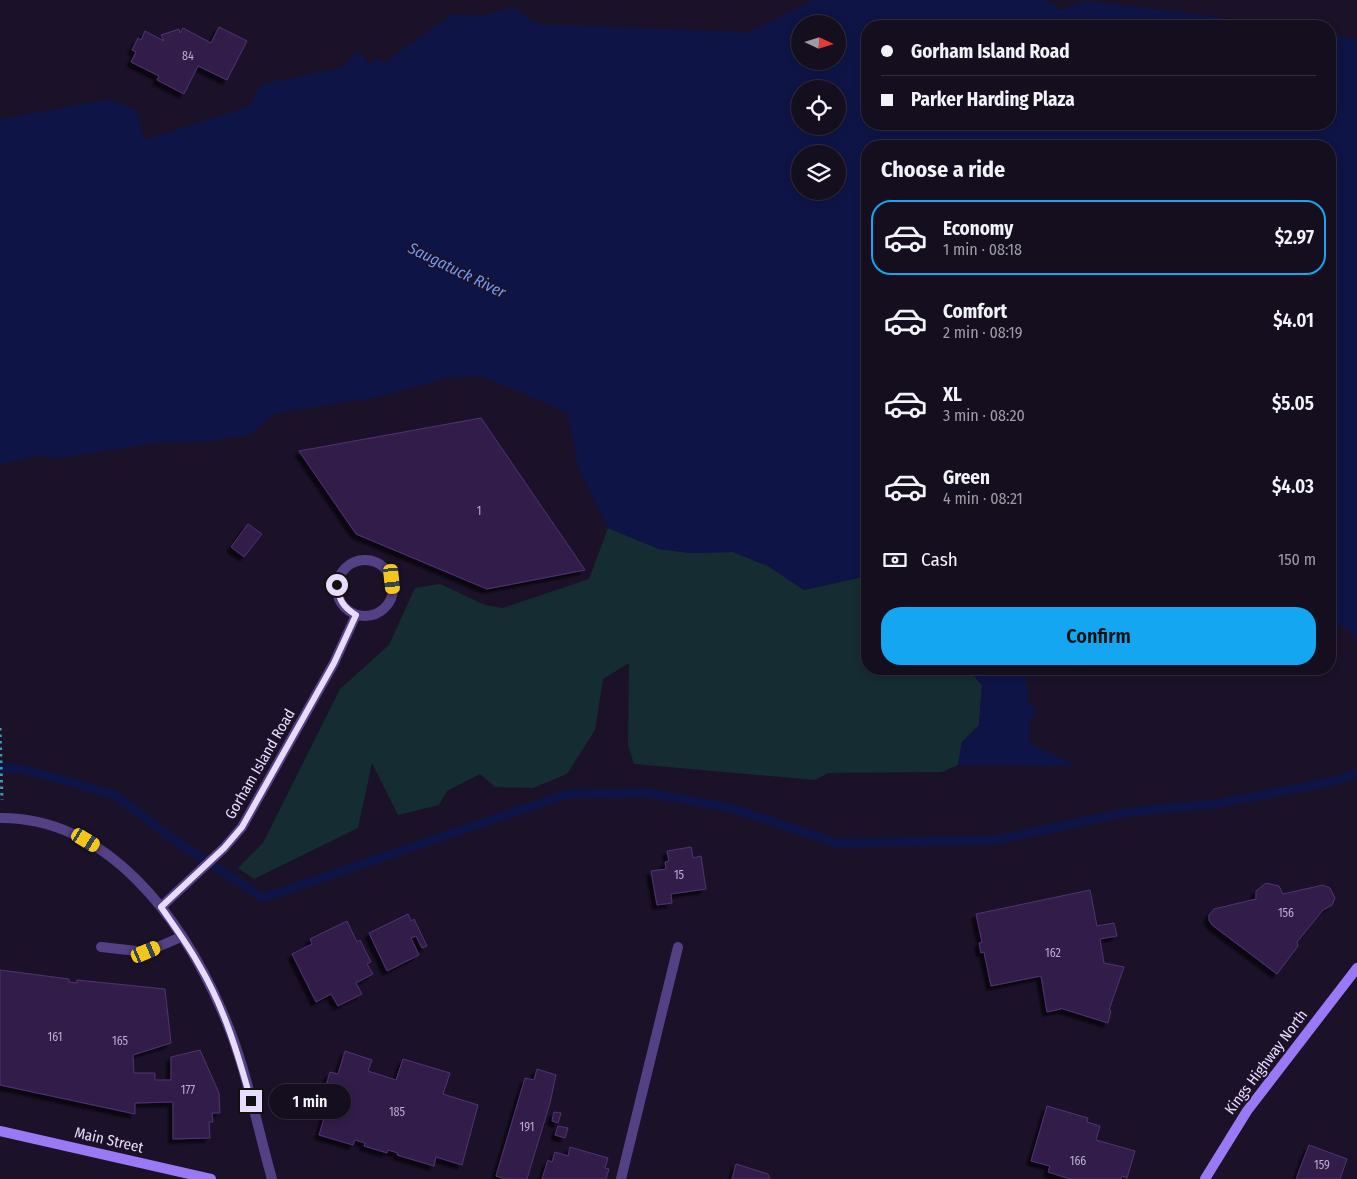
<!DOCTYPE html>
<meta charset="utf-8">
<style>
body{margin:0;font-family:"Fira Sans Condensed",sans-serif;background:#211c2c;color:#f1f3f6;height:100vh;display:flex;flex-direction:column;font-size:19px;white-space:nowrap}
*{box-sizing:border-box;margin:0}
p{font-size:16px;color:#9d9ca4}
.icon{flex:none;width:28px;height:28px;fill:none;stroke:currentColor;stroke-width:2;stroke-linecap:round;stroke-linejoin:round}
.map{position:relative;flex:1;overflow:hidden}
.panel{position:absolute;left:861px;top:140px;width:475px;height:535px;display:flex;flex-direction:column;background:#140e1f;border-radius:20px;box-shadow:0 2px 8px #0003,0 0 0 1px #332e3d}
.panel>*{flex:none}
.guide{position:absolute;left:861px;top:20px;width:475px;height:110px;border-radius:20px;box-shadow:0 2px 8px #0003,0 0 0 1px #332e3d;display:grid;align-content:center;height:110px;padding:0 20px;background:#140e1f}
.needle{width:32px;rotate:94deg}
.tools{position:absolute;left:791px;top:15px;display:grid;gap:10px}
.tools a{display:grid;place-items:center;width:55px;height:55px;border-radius:50%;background:#140e1f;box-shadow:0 2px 8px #0003,0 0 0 1px #332e3d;font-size:25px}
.end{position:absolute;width:22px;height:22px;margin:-11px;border:6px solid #e8dcfd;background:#111;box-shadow:0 0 0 2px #111}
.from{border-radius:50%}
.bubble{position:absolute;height:35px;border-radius:18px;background:#140e1f;box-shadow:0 2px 8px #0003,0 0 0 1px #332e3d;font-size:16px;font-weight:600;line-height:35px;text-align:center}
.car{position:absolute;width:15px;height:30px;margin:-15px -8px;border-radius:6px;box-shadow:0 0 4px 1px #0007;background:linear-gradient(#f5c518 24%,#345 0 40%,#f5c518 0 76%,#345 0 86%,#f5c518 0)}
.guide b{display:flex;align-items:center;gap:18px;height:48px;font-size:19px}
.guide b+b{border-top:1px solid #332e3d}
.guide i{width:12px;height:12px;background:#f1f3f6}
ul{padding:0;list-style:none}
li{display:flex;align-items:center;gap:15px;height:75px;margin:0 10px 8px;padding:0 10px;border:2px solid transparent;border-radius:20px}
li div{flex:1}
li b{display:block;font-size:19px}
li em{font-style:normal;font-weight:600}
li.current{border-color:#14a6f1}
li>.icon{width:45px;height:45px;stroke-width:1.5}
h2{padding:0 20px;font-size:22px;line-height:60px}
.pay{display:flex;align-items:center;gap:12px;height:55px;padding:0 20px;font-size:19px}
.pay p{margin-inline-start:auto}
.action{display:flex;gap:10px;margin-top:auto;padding:10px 20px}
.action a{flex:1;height:58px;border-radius:20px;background:#14a6f1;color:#111;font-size:20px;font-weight:600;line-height:58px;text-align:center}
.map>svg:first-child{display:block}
.green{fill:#152c32}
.water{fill:#0e1546;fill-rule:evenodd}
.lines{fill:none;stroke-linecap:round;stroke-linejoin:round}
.stream{stroke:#0e1546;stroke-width:9}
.building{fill:#321f49;stroke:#4f3373;filter:url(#shadow)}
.path{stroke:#389eb5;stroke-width:3;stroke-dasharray:2.5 4;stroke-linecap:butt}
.lane{stroke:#534085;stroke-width:10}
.street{stroke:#534085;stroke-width:10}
.secondary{stroke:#9a79f7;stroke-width:10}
.route{stroke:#e8dcfd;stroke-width:6}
.labels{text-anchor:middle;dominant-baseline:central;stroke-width:4;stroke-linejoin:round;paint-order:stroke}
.number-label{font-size:12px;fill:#baadd0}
.street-label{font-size:15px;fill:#e8dcfd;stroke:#1b1229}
.water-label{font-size:16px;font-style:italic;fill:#7098f7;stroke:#1b1229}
</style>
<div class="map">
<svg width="1357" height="1179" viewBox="0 0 1357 1179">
<defs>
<filter id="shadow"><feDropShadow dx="-4.5" dy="4.5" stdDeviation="1" flood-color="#0009"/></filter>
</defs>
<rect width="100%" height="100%" fill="#1b1229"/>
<path class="green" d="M 608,528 L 659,549 L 690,553 L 733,552 L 768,566 L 804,590 L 867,576 L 868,669 L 968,669 L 982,685 L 979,725 L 962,742 L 958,765 L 942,772 L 828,773 L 815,780 L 634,764 L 628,745 L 629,663 L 603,679 L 595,730 L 567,774 L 533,788 L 495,787 L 480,774 L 447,791 L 439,805 L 398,815 L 372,763 L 358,828 L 254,879 L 238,868 L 263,843 L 340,689 L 389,645 L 415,588 L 440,584 L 485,605 L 503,608 L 589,579 Z"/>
<path class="water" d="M 814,0 L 1045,0 L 1061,10 L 1087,1 L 1203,15 L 1276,26 L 868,26 L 868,124 L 1330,124 L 1330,35 L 1357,39 L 1357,646 L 1353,634 L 1342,625 L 1330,632 L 1330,146 L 868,146 L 867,576 L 804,590 L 768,566 L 733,552 L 690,553 L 659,549 L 608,528 L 579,471 L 567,412 L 481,376 L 447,378 L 378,397 L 276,413 L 249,435 L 208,441 L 155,443 L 54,459 L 41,455 L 0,464 L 0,119 L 110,99 L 136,110 L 144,140 L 242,109 L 250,105 L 261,84 L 341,68 L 358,51 L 369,64 L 378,58 L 384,63 L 452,14 L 481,16 L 513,7 L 537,24 L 749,32 ZM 800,24 L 838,24 L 838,61 L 800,61 ZM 800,89 L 838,89 L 838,126 L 800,126 ZM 800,154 L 838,154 L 838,191 L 800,191 Z
M 968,669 L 1026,669 L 1028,703 L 1037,709 L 1029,725 L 1030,743 L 1077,766 L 958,765 L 962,742 L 979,725 L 982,685 Z"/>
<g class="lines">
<path class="stream" d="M 0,768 L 23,769 L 115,795 L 174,840 L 263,898 L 567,794 L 648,793 L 731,808 L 837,843 L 997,840 L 1127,812 L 1215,804 L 1334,781 L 1357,773"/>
</g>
<path class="building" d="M 219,27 L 247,41 L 227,80 L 198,66 L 184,94 L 157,80 L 159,76 L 131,62 L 136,52 L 132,50 L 138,38 L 141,40 L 145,31 L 164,41 L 161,35 L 179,29 L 180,33 L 183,28 L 211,43 Z
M 481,418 L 585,570 L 487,589 L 356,534 L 299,451 Z
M 248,524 L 262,534 L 244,557 L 231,547 Z
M 691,847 L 693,858 L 701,856 L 706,889 L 671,894 L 672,903 L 657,905 L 651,871 L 666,869 L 665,862 L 669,861 L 667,851 Z
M 1266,883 L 1279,886 L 1283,894 L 1323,885 L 1330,888 L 1335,898 L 1332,905 L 1323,910 L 1297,942 L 1298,946 L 1277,974 L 1212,925 L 1209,920 L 1209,915 L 1214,909 L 1256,899 L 1256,891 Z
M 1090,890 L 1097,926 L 1114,923 L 1117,936 L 1100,939 L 1104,963 L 1124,967 L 1109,1010 L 1111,1011 L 1108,1023 L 1060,1008 L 1061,1009 L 1047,1012 L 1041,976 L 991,986 L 984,952 L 981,953 L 979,943 L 982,942 L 976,914 Z
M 408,914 L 411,921 L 414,919 L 427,946 L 422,948 L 416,936 L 411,938 L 419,955 L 387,971 L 369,933 Z
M 347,921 L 357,942 L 360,940 L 371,962 L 367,964 L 373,974 L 356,983 L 362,994 L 338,1006 L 331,994 L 316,1002 L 292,954 L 312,944 L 310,939 Z
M 0,970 L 69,979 L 69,982 L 77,983 L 77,980 L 165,989 L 171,1043 L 133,1055 L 134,1073 L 155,1073 L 155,1080 L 171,1080 L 171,1057 L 200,1050 L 219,1093 L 220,1113 L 212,1113 L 213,1122 L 209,1122 L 210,1138 L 173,1139 L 173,1102 L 135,1103 L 135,1114 L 0,1085 Z
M 345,1051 L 372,1060 L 368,1071 L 396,1080 L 403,1059 L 450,1073 L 443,1094 L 478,1105 L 462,1165 L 436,1157 L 434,1166 L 397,1155 L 398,1153 L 388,1150 L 387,1153 L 364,1146 L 365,1143 L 355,1140 L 353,1145 L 319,1135 L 328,1105 L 321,1102 L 330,1072 L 338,1074 Z
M 537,1069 L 556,1075 L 550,1103 L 527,1179 L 506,1179 L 496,1176 L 525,1078 L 534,1080 Z
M 1047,1106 L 1088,1118 L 1087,1122 L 1100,1126 L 1096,1140 L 1135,1151 L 1127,1178 L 1122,1176 L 1121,1179 L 1070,1179 L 1048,1172 L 1050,1166 L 1031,1161 Z
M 554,1112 L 561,1113 L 558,1123 L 552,1121 Z
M 558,1126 L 568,1128 L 565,1138 L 555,1135 Z
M 1309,1145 L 1347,1159 L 1340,1179 L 1296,1179 Z
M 570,1147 L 608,1158 L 605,1168 L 609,1169 L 606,1179 L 542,1179 L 548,1160 L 552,1162 L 555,1152 L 568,1156 Z
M 736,1164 L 768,1174 L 770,1179 L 732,1179 Z"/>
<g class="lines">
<path class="path" d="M 0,728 L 2,800"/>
<path class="lane" d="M 101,947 L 146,952 L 181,937
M 621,1179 L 678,947"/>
<path class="street" d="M337 588a28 28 0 1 1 56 0a28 28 0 1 1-56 0Z
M 0,818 C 109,817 183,921 222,1011 C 246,1065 256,1123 272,1179
M 161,907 L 224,848 L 242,827 L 334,663 L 356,615"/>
<path class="secondary" d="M 0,1131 L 211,1179
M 1205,1179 L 1247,1111 L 1357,968"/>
</g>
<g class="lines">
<path class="route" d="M 251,1101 C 238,1054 224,1007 199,965 C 188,945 174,926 161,907 L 224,848 L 242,827 L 334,663 L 356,615 C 343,607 339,600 337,585"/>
</g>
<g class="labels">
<g class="number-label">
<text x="188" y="56">84</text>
<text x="479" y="511">1</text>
<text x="679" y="875">15</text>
<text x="1286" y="913">156</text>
<text x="1053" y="953">162</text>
<text x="55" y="1037">161</text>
<text x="120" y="1041">165</text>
<text x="188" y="1090">177</text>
<text x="397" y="1112">185</text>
<text x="527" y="1127">191</text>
<text x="1078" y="1161">166</text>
<text x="1322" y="1165">159</text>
</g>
<g class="street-label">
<text transform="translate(260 764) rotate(-60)">Gorham Island Road</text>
<text transform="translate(1266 1062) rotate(-53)">Kings Highway North</text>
<text transform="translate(109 1140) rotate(13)">Main Street</text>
</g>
<g class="water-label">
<text transform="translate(457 270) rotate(26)">Saugatuck River</text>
</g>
</g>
</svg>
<div class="tools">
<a><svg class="needle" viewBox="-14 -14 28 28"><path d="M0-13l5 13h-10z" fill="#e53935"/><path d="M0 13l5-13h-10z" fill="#9d9ca4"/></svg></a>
<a><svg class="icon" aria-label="locate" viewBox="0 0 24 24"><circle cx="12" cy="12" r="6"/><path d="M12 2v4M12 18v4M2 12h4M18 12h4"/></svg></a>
<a><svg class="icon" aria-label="layers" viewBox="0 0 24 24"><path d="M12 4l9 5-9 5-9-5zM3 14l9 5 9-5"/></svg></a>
</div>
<i class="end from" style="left:337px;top:585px"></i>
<i class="end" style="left:251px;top:1101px"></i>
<div class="bubble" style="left:269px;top:1084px;width:82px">1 min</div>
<i class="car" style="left:392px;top:579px;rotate:174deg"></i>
<i class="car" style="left:86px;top:840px;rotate:121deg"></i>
<i class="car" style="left:146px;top:952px;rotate:67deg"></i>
<div class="guide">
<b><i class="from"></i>Gorham Island Road</b>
<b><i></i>Parker Harding Plaza</b>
</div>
<section class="panel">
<h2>Choose a ride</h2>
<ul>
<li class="current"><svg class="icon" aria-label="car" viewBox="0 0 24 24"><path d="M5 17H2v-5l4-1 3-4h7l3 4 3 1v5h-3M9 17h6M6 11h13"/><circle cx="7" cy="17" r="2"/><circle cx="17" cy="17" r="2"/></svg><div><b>Economy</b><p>1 min · 08:18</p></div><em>$2.97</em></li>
<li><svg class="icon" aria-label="car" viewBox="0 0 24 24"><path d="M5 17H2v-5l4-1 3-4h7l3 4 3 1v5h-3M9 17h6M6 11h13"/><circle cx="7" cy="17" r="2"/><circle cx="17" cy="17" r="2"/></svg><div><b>Comfort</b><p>2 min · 08:19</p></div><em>$4.01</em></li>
<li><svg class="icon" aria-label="car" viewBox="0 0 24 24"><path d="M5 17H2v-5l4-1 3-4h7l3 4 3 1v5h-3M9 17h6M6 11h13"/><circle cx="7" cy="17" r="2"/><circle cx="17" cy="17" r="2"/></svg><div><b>XL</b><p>3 min · 08:20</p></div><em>$5.05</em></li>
<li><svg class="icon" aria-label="car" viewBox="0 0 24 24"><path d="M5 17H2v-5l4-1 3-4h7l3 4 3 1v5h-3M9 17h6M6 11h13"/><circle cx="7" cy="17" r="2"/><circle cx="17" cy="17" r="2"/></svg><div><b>Green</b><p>4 min · 08:21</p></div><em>$4.03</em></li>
</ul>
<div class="pay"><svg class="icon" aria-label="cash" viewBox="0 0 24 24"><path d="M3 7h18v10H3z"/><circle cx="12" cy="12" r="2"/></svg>Cash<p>150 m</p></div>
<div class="action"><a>Confirm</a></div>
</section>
</div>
